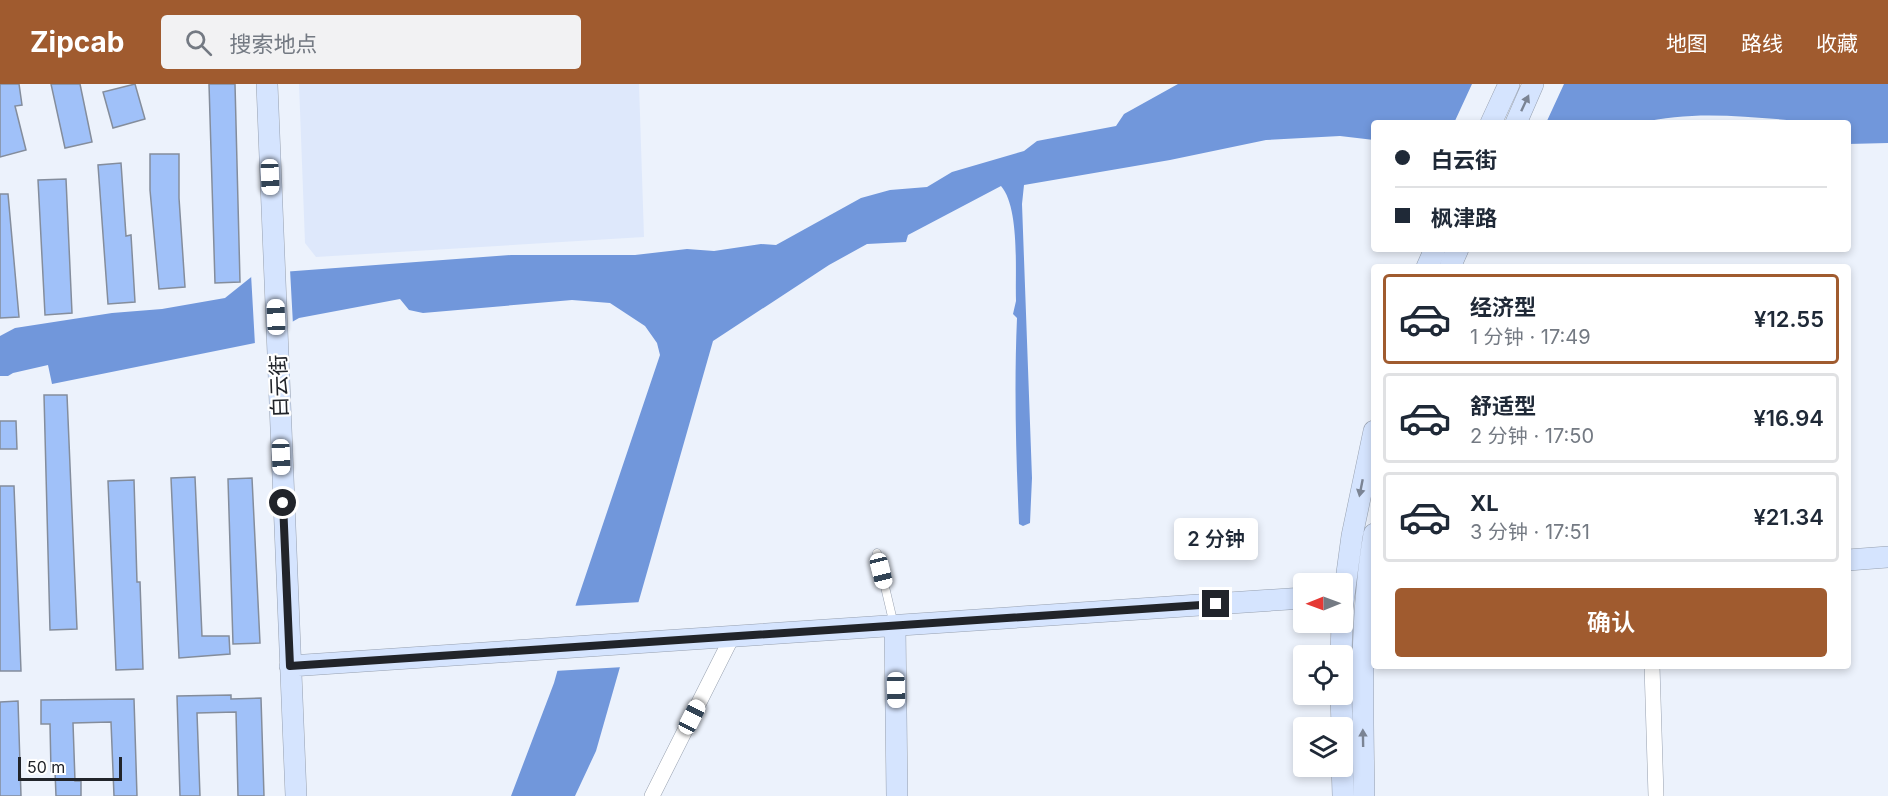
<!DOCTYPE html>
<html lang="zh">
<meta charset="utf-8">
<style>
body{margin:0;font-family:Inter,"Noto Sans SC",sans-serif;background:#f2f2f3;color:#1f2937;height:100vh;display:flex;flex-direction:column;font-size:22px;white-space:nowrap}
*{box-sizing:border-box;margin:0}
p{font-size:20px;color:#747a83}
.icon{flex:none;width:33px;height:33px;fill:none;stroke:currentColor;stroke-width:2;stroke-linecap:round;stroke-linejoin:round}
.map{position:relative;flex:1;overflow:hidden}
.panel{position:absolute;left:1371px;top:180px;width:480px;height:405px;display:flex;flex-direction:column;background:#fff;border-radius:6px;box-shadow:0 3px 9px #0003}
.panel>*{flex:none}
.hud{position:absolute;left:1371px;top:36px;width:480px;height:132px;border-radius:6px;box-shadow:0 3px 9px #0003;display:grid;align-content:center;height:132px;padding:0 24px;background:#fff}
.needle{width:39px;rotate:269deg}
.controls{position:absolute;left:1293px;top:489px;display:grid;gap:12px}
.controls a{display:grid;place-items:center;width:60px;height:60px;border-radius:6px;background:#fff;box-shadow:0 3px 9px #0003;font-size:30px}
.scale{position:absolute;left:18px;bottom:15px;width:104px;box-sizing:border-box;padding-left:6px;border:3px solid #21242a;border-top:0;font-size:16px;line-height:21px;white-space:nowrap;color:#21242a;-webkit-text-stroke:4px #fff;paint-order:stroke}
.end{position:absolute;width:27px;height:27px;margin:-14px;border:8px solid #21242a;background:#fff;box-shadow:0 0 0 3px #fff}
.from{border-radius:50%}
.bubble{position:absolute;height:42px;border-radius:6px;background:#fff;box-shadow:0 3px 9px #0003;font-size:20px;font-weight:600;line-height:42px;text-align:center}
.car{position:absolute;width:18px;height:36px;margin:-18px -9px;border-radius:8px;box-shadow:0 0 4px 2px #0007;background:linear-gradient(#fff 24%,#345 0 40%,#fff 0 76%,#345 0 86%,#fff 0)}
.hud b{display:flex;align-items:center;gap:21px;height:57px;font-size:22px}
.hud b+b{border-top:2px solid #e0e1e3}
.hud i{width:15px;height:15px;background:#1f2937}
ul{padding:10px 0 0;list-style:none}
li{display:flex;align-items:center;gap:18px;height:90px;margin:0 12px 9px;padding:0 12px;border:3px solid #e0e1e3;border-radius:6px}
li div{flex:1}
li b{display:block;font-size:22px}
li em{font-style:normal;font-weight:600}
li.current{border-color:#a05b2f}
li>.icon{width:54px;height:54px;stroke-width:1.5}
.button{display:flex;gap:12px;margin-top:auto;padding:12px 24px}
.button a{flex:1;height:69px;border-radius:6px;background:#a05b2f;color:#fff;font-size:24px;font-weight:600;line-height:69px;text-align:center}
header{display:flex;align-items:center;gap:36px;box-sizing:border-box;height:84px;padding:0 30px;background:#a05b2f;color:#fff}
header strong{font-size:28px}
nav{display:flex;gap:33px;margin-inline-start:auto;font-size:21px}
.search{width:420px;height:54px;background:#f2f2f3;display:flex;align-items:center;gap:15px;box-sizing:border-box;padding:0 21px;border-radius:6px;color:#747a83;font-size:22px}
.map>svg:first-child{display:block}
.built{fill:#dee8fb}
.water{fill:#7197db}
.pier{fill:#ecf2fc}
.building{fill:#a0c1f9;stroke:#848d9c;stroke-width:1.5}
.lines{fill:none;stroke-linecap:round;stroke-linejoin:round}
.lane-casing{stroke:#97a0af;stroke-width:9}
.street-casing{stroke:#97a0af;stroke-width:16}
.secondary-casing{stroke:#97a0af;stroke-width:22}
.lane{stroke:#fff;stroke-width:8}
.street{stroke:#fff;stroke-width:15}
.secondary{stroke:#d5e4fe;stroke-width:21}
.oneway{fill:#7b8494}
.route{stroke:#21242a;stroke-width:8}
.labels{text-anchor:middle;dominant-baseline:central;stroke-width:4.5;stroke-linejoin:round;paint-order:stroke}
.street-label{font-size:21px;fill:#21242a;stroke:#fff}
</style>
<header>
<strong>Zipcab</strong>
<div class="search"><svg class="icon" aria-label="search" viewBox="0 0 24 24"><circle cx="10" cy="10" r="6"/><path d="M15 15l6 6"/></svg>搜索地点</div>
<nav><a>地图</a><a>路线</a><a>收藏</a></nav>
</header>
<div class="map">
<svg width="1888" height="712" viewBox="0 0 1888 712">
<rect width="100%" height="100%" fill="#ecf2fc"/>
<path class="built" d="M 299,0 L 639,0 L 644,153 L 316,173 L 305,159 Z"/>
<path class="water" d="M 1178,0 L 1888,0 L 1888,59 L 1848,60 L 1848,39 C 1779,39 1709,22 1640,39 L 1374,39 L 1374,56 L 1340,52 L 1266,56 L 1170,76 L 1024,101 L 1022,120 L 1032,394 L 1030,439 L 1023,442 L 1019,440 C 1016,371 1014,303 1017,234 L 1013,230 L 1016,217 C 1015,188 1020,124 1001,102 L 908,151 L 906,158 L 867,160 L 829,181 L 713,257 L 596,667 L 575,712 L 511,712 L 554,599 L 576,520 L 660,271 L 657,259 L 645,242 L 610,219 L 572,216 L 423,229 L 409,226 L 400,215 L 299,234 L 255,259 L 52,300 L 48,281 L 13,289 L 8,292 L 0,292 L 0,252 L 15,244 L 112,229 L 162,225 L 225,214 L 255,190 L 511,171 L 635,171 L 687,165 L 714,167 L 761,160 L 776,161 L 861,114 L 890,106 L 927,103 L 952,88 L 1024,67 L 1037,57 L 1116,42 L 1124,30 Z"/>
<path class="pier" d="M 1472,0 L 1564,0 L 1546,39 L 1454,39 Z
M 290,185 L 293,241 L 255,261 L 251,190 Z
M 642,518 L 624,583 L 554,587 L 572,522 Z"/>
<path class="building" d="M 0,0 L 19,0 L 22,21 L 15,22 L 26,66 L 0,73 Z
M 51,0 L 80,0 L 92,58 L 65,64 Z
M 135,0 L 145,35 L 113,44 L 103,8 Z
M 209,0 L 235,0 L 240,198 L 215,199 Z
M 150,70 L 179,70 L 179,114 L 185,203 L 159,205 L 150,106 Z
M 121,79 L 126,152 L 131,151 L 135,218 L 108,220 L 98,81 Z
M 66,95 L 72,229 L 45,231 L 38,96 Z
M 0,110 L 8,110 L 19,233 L 0,234 Z
M 44,311 L 67,311 L 77,545 L 50,546 Z
M 0,337 L 16,337 L 17,365 L 0,365 Z
M 195,393 L 202,552 L 229,552 L 230,570 L 179,574 L 171,394 Z
M 252,394 L 260,559 L 233,560 L 228,395 Z
M 134,396 L 137,498 L 140,498 L 143,585 L 116,586 L 108,397 Z
M 0,402 L 14,402 L 21,587 L 0,587 Z
M 231,611 L 231,615 L 261,614 L 264,712 L 238,712 L 236,628 L 197,629 L 200,712 L 180,712 L 177,612 Z
M 134,615 L 137,712 L 114,712 L 111,638 L 73,639 L 75,697 L 81,697 L 81,712 L 56,712 L 55,687 L 51,687 L 50,640 L 41,640 L 41,616 Z
M 18,617 L 21,712 L 0,712 L 0,618 Z"/>
<g class="lines">
<defs>
<path id="lane" d="M 877,469 L 894,541"/>
<path id="street" d="M 1652,582 L 1656,712
M 652,712 L 732,553"/>
<path id="secondary" d="M 267,0 L 296,712
M 1491,39 L 1509,0
M 1516,39 L 1533,0
M 1427,183 L 1435,165
M 1450,183 L 1458,165
M 1848,476 L 1888,473
M 1342,526 L 1352,452 L 1374,347
M 895,542 L 897,712
M 1341,572 L 1342,538
M 290,582 L 1304,514
M 1341,610 L 1342,644
M 1342,677 L 1343,712
M 1364,712 C 1363,624 1359,537 1374,450"/>
</defs>
<use href="#lane" class="lane-casing"/>
<use href="#street" class="street-casing"/>
<use href="#secondary" class="secondary-casing"/>
<use href="#lane" class="lane"/>
<use href="#street" class="street"/>
<use href="#secondary" class="secondary"/>
</g>
<defs><path id="oneway-solid" d="M-6-.8H1V-3.2L6.5 0L1 3.2V.8H-6Z" transform="scale(1.5)"/></defs>
<g class="oneway">
<use href="#oneway-solid" transform="translate(1525 19) rotate(-65)"/>
<use href="#oneway-solid" transform="translate(1361 404) rotate(101)"/>
<use href="#oneway-solid" transform="translate(1363 654) rotate(-91)"/>
</g>
<g class="lines">
<path class="route" d="M 283,419 L 290,582 L 1216,520"/>
</g>
<g class="labels">
<g class="street-label">
<text transform="translate(279 302) rotate(-92)">白云街</text>
</g>
</g>
</svg>
<div class="controls">
<a><svg class="needle" viewBox="-14 -14 28 28"><path d="M0-13l5 13h-10z" fill="#e53935"/><path d="M0 13l5-13h-10z" fill="#747a83"/></svg></a>
<a><svg class="icon" aria-label="locate" viewBox="0 0 24 24"><circle cx="12" cy="12" r="6"/><path d="M12 2v4M12 18v4M2 12h4M18 12h4"/></svg></a>
<a><svg class="icon" aria-label="layers" viewBox="0 0 24 24"><path d="M12 4l9 5-9 5-9-5zM3 14l9 5 9-5"/></svg></a>
</div>
<div class="scale">50 m</div>
<i class="end from" style="left:283px;top:419px"></i>
<i class="end" style="left:1216px;top:520px"></i>
<div class="bubble" style="left:1174px;top:434px;width:84px">2 分钟</div>
<i class="car" style="left:270px;top:93px;rotate:178deg"></i>
<i class="car" style="left:276px;top:233px;rotate:358deg"></i>
<i class="car" style="left:281px;top:373px;rotate:178deg"></i>
<i class="car" style="left:881px;top:487px;rotate:166deg"></i>
<i class="car" style="left:896px;top:606px;rotate:179deg"></i>
<i class="car" style="left:692px;top:633px;rotate:27deg"></i>
<div class="hud">
<b><i class="from"></i>白云街</b>
<b><i></i>枫津路</b>
</div>
<section class="panel">
<ul>
<li class="current"><svg class="icon" aria-label="car" viewBox="0 0 24 24"><path d="M5 17H2v-5l4-1 3-4h7l3 4 3 1v5h-3M9 17h6M6 11h13"/><circle cx="7" cy="17" r="2"/><circle cx="17" cy="17" r="2"/></svg><div><b>经济型</b><p>1 分钟 · 17:49</p></div><em>¥12.55</em></li>
<li><svg class="icon" aria-label="car" viewBox="0 0 24 24"><path d="M5 17H2v-5l4-1 3-4h7l3 4 3 1v5h-3M9 17h6M6 11h13"/><circle cx="7" cy="17" r="2"/><circle cx="17" cy="17" r="2"/></svg><div><b>舒适型</b><p>2 分钟 · 17:50</p></div><em>¥16.94</em></li>
<li><svg class="icon" aria-label="car" viewBox="0 0 24 24"><path d="M5 17H2v-5l4-1 3-4h7l3 4 3 1v5h-3M9 17h6M6 11h13"/><circle cx="7" cy="17" r="2"/><circle cx="17" cy="17" r="2"/></svg><div><b>XL</b><p>3 分钟 · 17:51</p></div><em>¥21.34</em></li>
</ul>
<div class="button"><a>确认</a></div>
</section>
</div>
